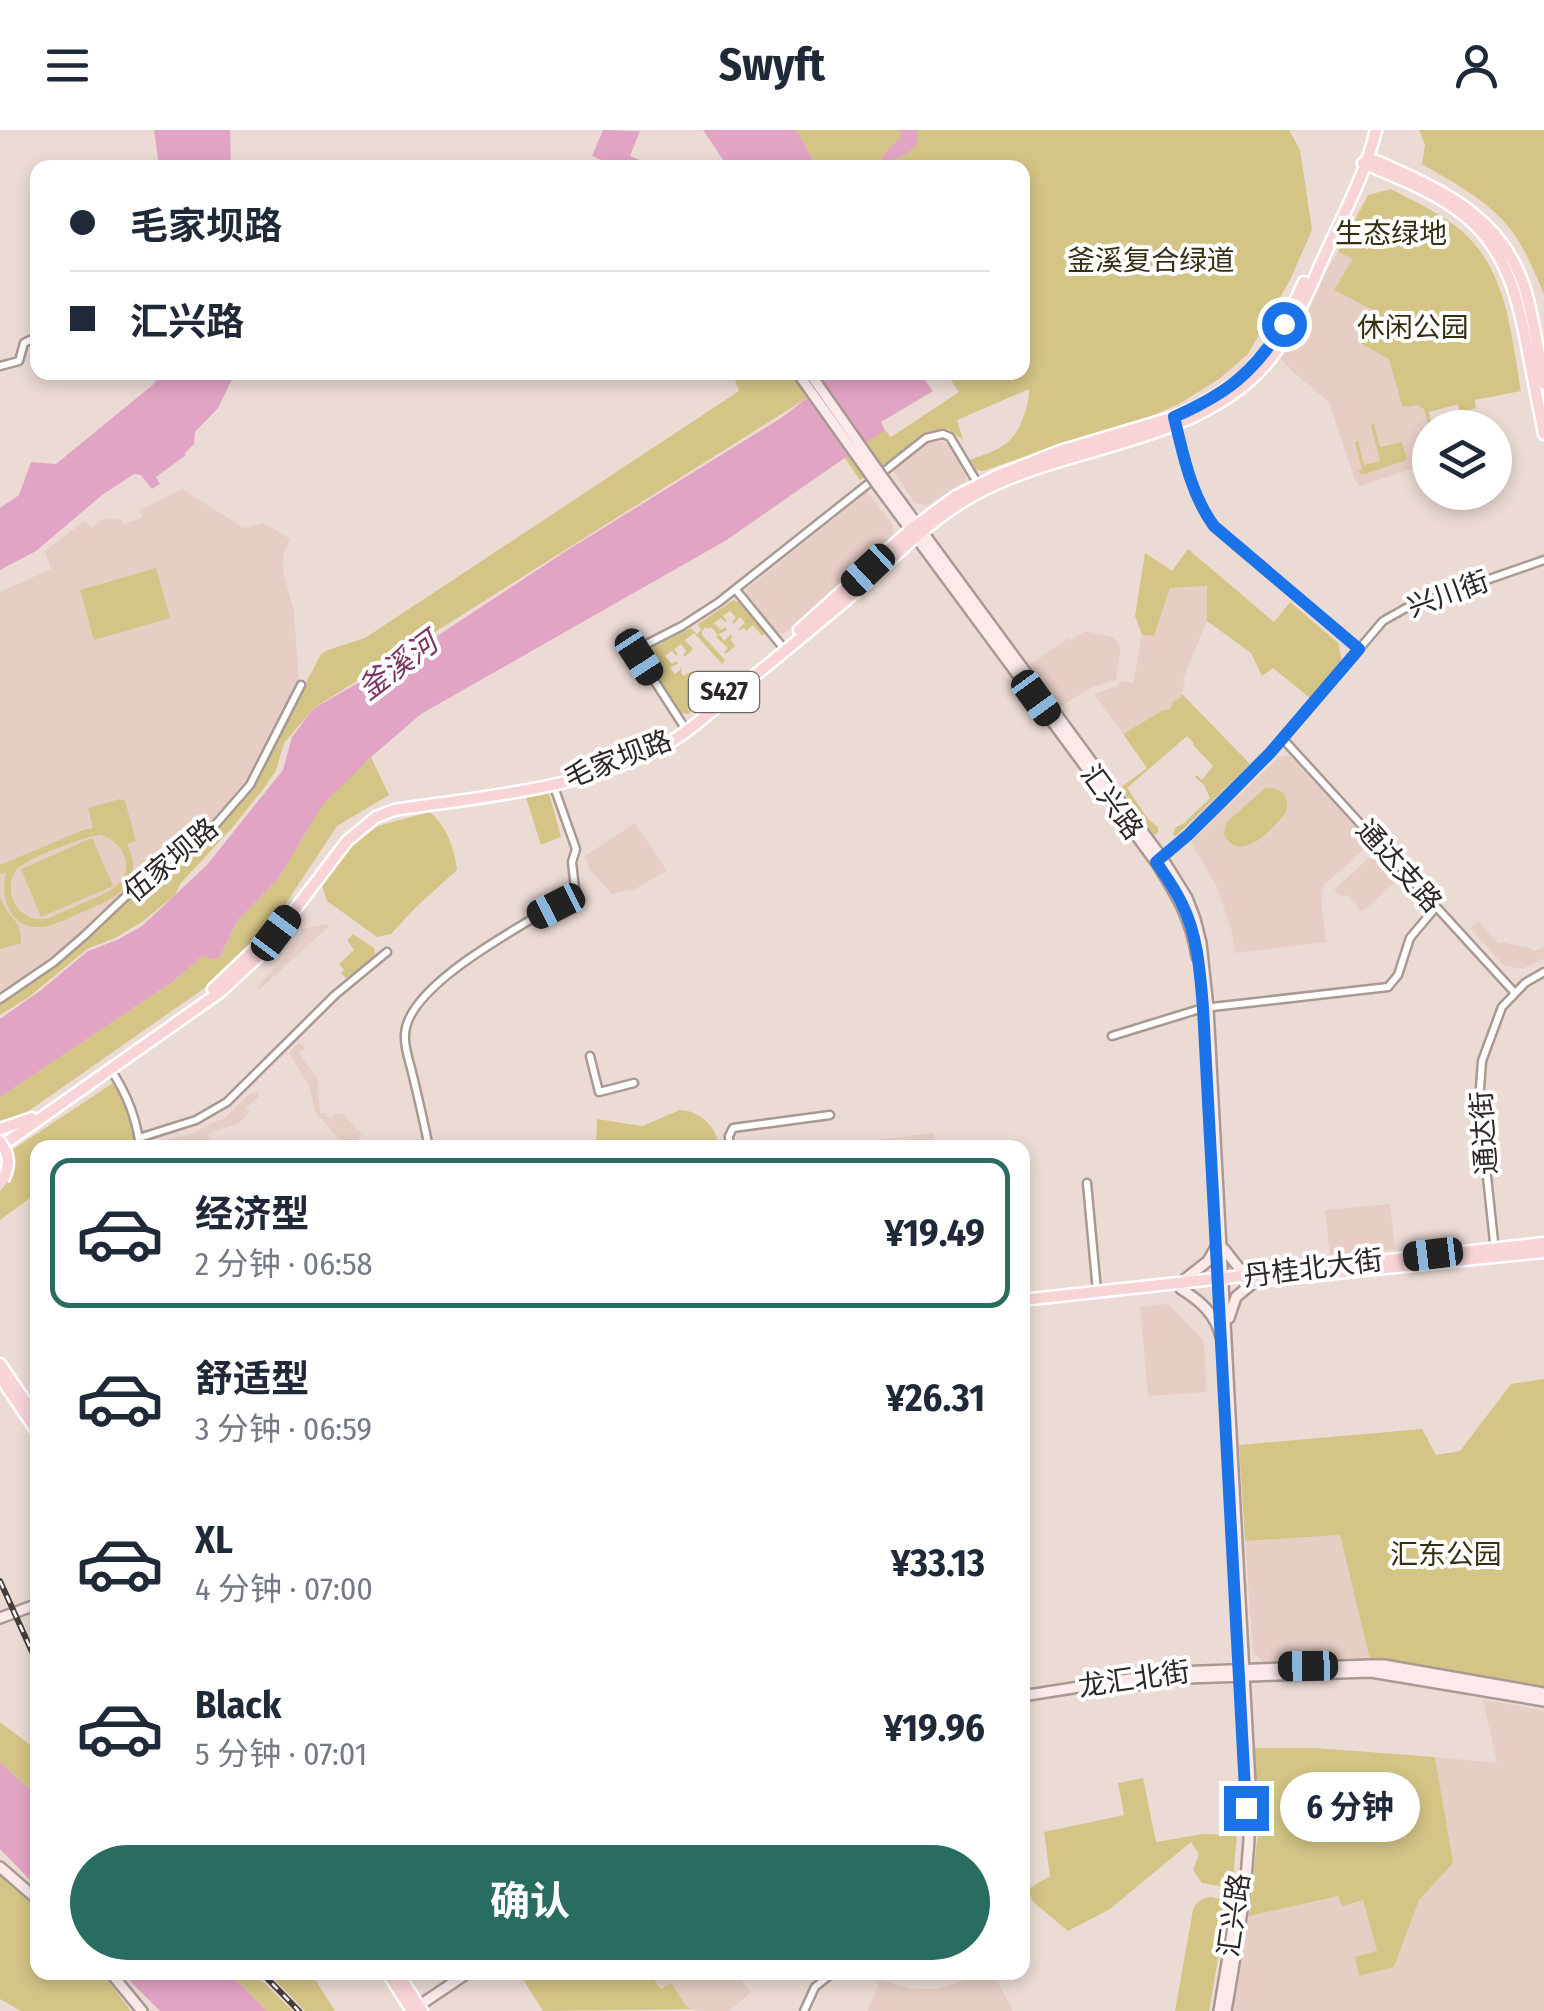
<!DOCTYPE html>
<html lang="zh">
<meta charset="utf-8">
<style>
body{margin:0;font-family:"Fira Sans Condensed","Noto Sans SC",sans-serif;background:#f2f2f3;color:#1f2937;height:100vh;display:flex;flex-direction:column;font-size:38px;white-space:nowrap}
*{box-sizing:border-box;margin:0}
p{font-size:32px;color:#747a83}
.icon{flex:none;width:55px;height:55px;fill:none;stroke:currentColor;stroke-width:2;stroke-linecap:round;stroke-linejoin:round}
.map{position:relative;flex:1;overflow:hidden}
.details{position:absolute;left:30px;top:1010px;width:1000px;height:840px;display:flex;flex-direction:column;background:#fff;border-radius:20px;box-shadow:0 5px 15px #0003}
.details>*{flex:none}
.banner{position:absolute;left:30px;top:30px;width:1000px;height:220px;border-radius:20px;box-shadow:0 5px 15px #0003;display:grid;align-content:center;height:220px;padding:0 40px;background:#fff}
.controls{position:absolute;left:1412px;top:280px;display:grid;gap:20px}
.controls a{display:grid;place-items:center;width:100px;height:100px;border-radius:50%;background:#fff;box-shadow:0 5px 15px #0003;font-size:50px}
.end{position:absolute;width:45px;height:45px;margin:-22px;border:12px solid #1a73e8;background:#fff;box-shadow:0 0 0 5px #fff}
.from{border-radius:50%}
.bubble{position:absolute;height:70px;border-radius:35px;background:#fff;box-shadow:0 5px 15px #0003;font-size:32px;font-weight:700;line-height:70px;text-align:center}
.car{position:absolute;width:30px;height:60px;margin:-30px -15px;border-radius:12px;box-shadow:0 0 8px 2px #0007;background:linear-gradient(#222 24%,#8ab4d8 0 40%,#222 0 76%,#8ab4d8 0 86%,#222 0)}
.banner b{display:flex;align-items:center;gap:35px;height:95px;font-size:38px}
.banner b+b{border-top:2px solid #e0e1e3}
.banner i{width:25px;height:25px;background:#1f2937}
ul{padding:18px 0 0;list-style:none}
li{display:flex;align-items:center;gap:30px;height:150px;margin:0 20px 15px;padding:0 20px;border:5px solid transparent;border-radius:20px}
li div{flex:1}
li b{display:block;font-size:38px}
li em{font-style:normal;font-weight:700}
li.active{border-color:#296d60}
li>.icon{width:90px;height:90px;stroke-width:1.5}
.primary-button{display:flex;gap:20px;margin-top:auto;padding:20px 40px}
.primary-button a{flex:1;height:115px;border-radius:60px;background:#296d60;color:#fff;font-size:40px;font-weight:700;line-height:115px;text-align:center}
header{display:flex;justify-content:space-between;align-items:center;height:130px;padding:0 40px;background:#fff;font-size:45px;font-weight:700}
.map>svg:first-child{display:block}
.built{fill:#e6cec5}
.green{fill:#d4c586;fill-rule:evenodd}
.water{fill:#e2a4c4}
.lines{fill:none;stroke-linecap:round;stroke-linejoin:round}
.minor-casing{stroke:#a99993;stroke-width:11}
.secondary-casing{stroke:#a99993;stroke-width:14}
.primary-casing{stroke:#fff;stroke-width:15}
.minor{stroke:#fff;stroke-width:6}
.secondary{stroke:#fceaeb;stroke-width:9}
.primary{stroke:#f8d4d7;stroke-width:10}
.rail-casing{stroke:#463e3c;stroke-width:6}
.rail{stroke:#fff;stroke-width:2.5;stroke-dasharray:8;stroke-linecap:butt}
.secondary-bridge-casing{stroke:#a99993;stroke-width:14;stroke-linecap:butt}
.primary-bridge-casing{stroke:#fff;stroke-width:15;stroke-linecap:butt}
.secondary-bridge{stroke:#fceaeb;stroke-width:9}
.primary-bridge{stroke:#f8d4d7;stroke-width:10}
.route{stroke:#1a73e8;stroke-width:12}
.labels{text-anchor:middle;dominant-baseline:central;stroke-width:8;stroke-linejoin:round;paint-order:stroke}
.shield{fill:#fff;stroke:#6c6866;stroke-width:2.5}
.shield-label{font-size:25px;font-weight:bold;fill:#2d2725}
.park-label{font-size:28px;fill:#363013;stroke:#fff}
.street-label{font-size:28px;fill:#2d2725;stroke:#fff}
.water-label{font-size:30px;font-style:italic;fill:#7f3560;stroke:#fff}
</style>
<header><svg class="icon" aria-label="menu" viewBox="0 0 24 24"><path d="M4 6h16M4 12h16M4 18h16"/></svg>Swyft<svg class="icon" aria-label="person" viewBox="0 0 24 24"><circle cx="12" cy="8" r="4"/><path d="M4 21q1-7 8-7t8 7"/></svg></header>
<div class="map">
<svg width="1544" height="1881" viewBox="0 0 1544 1881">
<rect width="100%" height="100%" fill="#ecdbd5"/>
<path class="built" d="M 1338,122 L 1371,137 L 1476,278 L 1460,282 L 1458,274 L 1428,282 L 1432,297 L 1430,298 L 1430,333 L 1360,356 L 1355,350 L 1329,272 L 1292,241 L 1280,228 L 1318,155 Z
M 934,310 L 943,311 L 951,317 L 966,344 L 966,351 L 928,375 L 915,373 L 892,339 L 923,315 Z
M 182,359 L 244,398 L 264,393 L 290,409 L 283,426 L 283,441 L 294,481 L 299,550 L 246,658 L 216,689 L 188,714 L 147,743 L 50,831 L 0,864 L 0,462 L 51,439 L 45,421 L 84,391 L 92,398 L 100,390 L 111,388 L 122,390 L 124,394 L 139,389 L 142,387 L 140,380 Z
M 867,362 L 892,394 L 894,406 L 863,436 L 783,504 L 776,501 L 746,465 L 747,459 Z
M 1208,456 L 1207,491 L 1183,549 L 1185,554 L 1179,569 L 1173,572 L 1170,579 L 1163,580 L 1123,604 L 1094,564 L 1117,556 L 1121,551 L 1133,553 L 1142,505 L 1154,505 L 1170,458 Z
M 1085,501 L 1113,507 L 1121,517 L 1116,550 L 1090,558 L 1060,577 L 1029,535 L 1069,508 L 1071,510 Z
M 1289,625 L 1371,713 L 1324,755 L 1321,769 L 1326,812 L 1235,823 L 1231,799 L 1217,757 L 1191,712 L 1279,627 Z
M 635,693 L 667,741 L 635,759 L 612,764 L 590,740 L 585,726 Z
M 1371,726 L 1395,752 L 1362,782 L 1348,766 L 1339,765 L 1334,760 Z
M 1478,791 L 1499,814 L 1502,812 L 1533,819 L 1535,821 L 1544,817 L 1544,829 L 1522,839 L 1503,835 L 1470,798 Z
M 326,794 L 329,796 L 259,860 L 257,857 L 283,829 L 303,799 Z
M 299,912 L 305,918 L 299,923 L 318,950 L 320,983 L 327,983 L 328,978 L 326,985 L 331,989 L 335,984 L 343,984 L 362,1004 L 358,1009 L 364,1015 L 361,1017 L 346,1017 L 315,982 L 309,956 L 289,923 Z
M 258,962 L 259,967 L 246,977 L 250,982 L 238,994 L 214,1001 L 208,1005 L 211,1010 L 200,1017 L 155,1017 L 158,1012 L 194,1003 L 212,993 L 225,988 L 250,964 Z
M 934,1003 L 936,1017 L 846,1017 L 845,1014 Z
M 1390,1074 L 1395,1119 L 1330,1125 L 1325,1080 Z
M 1168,1174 L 1204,1211 L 1207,1262 L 1148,1266 L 1140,1177 Z
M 1340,1405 L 1370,1530 L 1264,1533 L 1253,1522 L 1245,1411 Z
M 1483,1570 L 1544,1580 L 1544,1881 L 1232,1881 L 1249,1786 L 1339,1765 L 1364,1770 L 1377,1822 L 1359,1846 L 1394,1837 L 1419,1770 L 1452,1732 L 1435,1627 L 1497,1633 Z
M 649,1843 L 735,1843 L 751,1862 L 729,1881 L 697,1881 L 687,1877 L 671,1853 L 661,1859 Z
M 988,1844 L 997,1851 L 1013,1881 L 867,1881 L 880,1850 L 913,1859 L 936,1859 Z"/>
<path class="green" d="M 796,0 L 1289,0 L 1300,20 L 1312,100 L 1290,150 L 1248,224 L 1219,249 L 1179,274 L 1147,288 L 1058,315 L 983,341 L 976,340 L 970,330 C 994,321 1012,317 1022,291 C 1026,280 1029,271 1029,259 L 957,290 L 963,310 L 948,299 L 927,305 L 860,350 L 844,327 L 885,300 L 891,307 L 959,262 L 946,243 L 1022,242 L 1022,38 L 817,37 Z
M 1419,0 L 1544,0 L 1544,164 C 1534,141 1523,113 1506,94 C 1483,67 1452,52 1422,34 L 1425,15 Z
M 1391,59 C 1415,72 1443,84 1464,103 C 1508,144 1511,205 1521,261 L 1475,270 L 1476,278 L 1460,282 L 1458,274 L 1429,282 L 1432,297 L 1430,300 L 1424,279 L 1417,275 L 1406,277 L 1402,276 L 1389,229 L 1360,213 L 1375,181 L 1334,160 L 1353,129 L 1338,122 L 1368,65 Z
M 732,243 L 819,243 L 807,268 L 314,578 L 284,613 L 276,640 L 264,658 L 231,699 L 180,754 L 175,765 L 142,792 L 115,808 L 87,819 L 29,867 L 0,885 L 0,872 L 61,830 L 157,742 L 201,710 L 227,686 L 251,659 L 321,524 L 328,520 L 365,508 L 739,261 Z
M 1374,294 L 1380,317 L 1402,312 L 1407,330 L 1362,345 L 1358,341 L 1362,339 L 1355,312 L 1358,311 L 1364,335 L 1380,331 L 1371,295 Z
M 1188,419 L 1274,492 L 1290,472 L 1338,513 L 1342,532 L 1310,568 L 1273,538 L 1262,546 L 1251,523 L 1207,491 L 1207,456 L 1170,458 L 1154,506 L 1142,505 L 1135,486 L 1145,423 L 1172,441 Z
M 156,438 L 170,488 L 94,510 L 80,460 Z
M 733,470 L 739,472 L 765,503 L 762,506 L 753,495 L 746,501 L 744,498 L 739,500 L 738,499 L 745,493 L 740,487 L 734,494 L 732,492 L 736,488 L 730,481 L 723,486 L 727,491 L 725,492 L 721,488 L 714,493 L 721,500 L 725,497 L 727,500 L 719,504 L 724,511 L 731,504 L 732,506 L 731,510 L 735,516 L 726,524 L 724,522 L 728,518 L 716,507 L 718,505 L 711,497 L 708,499 L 706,497 L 702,501 L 702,505 L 725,530 L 722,534 L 694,503 L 685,510 L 693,519 L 685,527 L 683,525 L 686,521 L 681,514 L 674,519 L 678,524 L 676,526 L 672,521 L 665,526 L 672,534 L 676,531 L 678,533 L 670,538 L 675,544 L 682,538 L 681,543 L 684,546 L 692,541 L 697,547 L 688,555 L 695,563 L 688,569 L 694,577 L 723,553 L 721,548 L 723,546 L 726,546 L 729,550 L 688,584 L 681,583 L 647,530 L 650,519 L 691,498 L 697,504 L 701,500 L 698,494 Z
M 1182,564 L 1250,634 L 1176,706 L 1173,705 L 1175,698 L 1184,693 L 1210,668 L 1204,655 L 1195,647 L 1197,645 L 1202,650 L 1213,636 L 1193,615 L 1194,613 L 1187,606 L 1127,658 L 1148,689 L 1158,697 L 1158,703 L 1154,705 L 1120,658 L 1147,638 L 1123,604 L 1163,580 L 1170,579 L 1173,571 L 1179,569 Z
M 371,627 L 389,665 L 337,696 L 283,778 L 254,815 L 216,850 L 20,987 L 0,995 L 0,967 L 175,850 L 202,826 L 220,827 L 237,791 L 278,749 L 322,674 Z
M 1265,658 C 1281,656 1290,666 1286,682 C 1273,699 1240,736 1224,704 L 1226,693 Z
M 548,660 L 561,707 L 541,715 L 525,665 Z
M 120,669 L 125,671 L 136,711 L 127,714 C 146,755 117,767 85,781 C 71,786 56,796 41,797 C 10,799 0,768 6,742 L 0,744 L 0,735 L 83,700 L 93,698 L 88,678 ZM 101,705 C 111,709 120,714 124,725 C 135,756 99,766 78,775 C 68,779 59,784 49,788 C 22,796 0,764 16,740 C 25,729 87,705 101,705 Z
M 430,682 C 447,697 454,717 457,740 L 416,777 L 391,804 L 377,807 L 327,771 L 321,752 L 350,714 L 378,696 Z
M 92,708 L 113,756 L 41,787 L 21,739 Z
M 0,766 C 7,790 22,787 21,813 L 0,819 Z
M 353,804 L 374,818 L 375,823 L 372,829 L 346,848 L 341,843 L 344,840 L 339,834 L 354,820 L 347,810 Z
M 113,953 L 129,984 L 135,1017 L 38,1018 L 37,1063 L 0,1090 L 0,1061 C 13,1048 15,1038 12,1020 Z
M 680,980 C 701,981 717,997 719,1017 L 596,1017 L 597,989 L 642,996 Z
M 1544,1249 L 1544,1558 L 1370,1530 L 1340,1405 L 1245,1411 L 1239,1315 L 1422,1299 L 1436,1325 L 1460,1321 L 1511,1254 Z
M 0,1592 L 37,1620 L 37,1666 L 0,1632 Z
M 1255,1618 L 1315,1618 L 1435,1627 L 1453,1733 L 1419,1770 L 1394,1837 L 1359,1846 L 1355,1827 L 1377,1821 L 1363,1770 L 1342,1776 L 1338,1766 L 1249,1786 L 1258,1702 Z
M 1143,1648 L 1156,1712 L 1203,1704 L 1237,1705 L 1232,1758 L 1202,1753 L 1193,1740 L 1199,1724 L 1191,1712 L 1110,1779 L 1068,1801 L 1033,1772 L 1028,1759 L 1050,1746 L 1044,1702 L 1124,1685 L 1118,1653 Z
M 0,1743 L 37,1779 L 38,1842 L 102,1843 L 131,1881 L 21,1881 L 0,1869 Z
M 1211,1767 L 1228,1771 L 1209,1881 L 1175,1881 L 1193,1780 C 1197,1771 1201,1769 1211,1767 Z
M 229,1843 L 254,1843 L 293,1881 L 267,1881 Z
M 268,1843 L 311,1843 L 335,1881 L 305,1881 Z
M 519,1843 L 649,1843 L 661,1859 L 671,1853 L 687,1877 L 693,1879 L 543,1881 Z"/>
<path class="water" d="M 154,0 L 230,0 L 231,37 L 159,37 Z
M 603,0 L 640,1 L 630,26 L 657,37 L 617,37 L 592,26 Z
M 703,0 L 796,0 L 817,37 L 728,37 Z
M 900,0 L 917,0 L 917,14 L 908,23 L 895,29 L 894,37 L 882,37 L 881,28 L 901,6 Z
M 158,243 L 235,243 L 218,278 L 195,302 L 194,314 L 185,323 L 186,325 L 156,347 L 160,354 L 152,359 L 141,345 L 134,344 L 102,365 L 36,421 L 0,440 L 0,378 L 19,365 L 31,332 L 56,334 L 155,253 Z
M 819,243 L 919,243 L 933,261 L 881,292 L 885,300 L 725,411 L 421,584 L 371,627 L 323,674 L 278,749 L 237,791 L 220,827 L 212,829 L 202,826 L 175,850 L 0,967 L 0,889 L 41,860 L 88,821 L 117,810 L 142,796 L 207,735 L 283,640 L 292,607 L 313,579 L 428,512 L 566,421 L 781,288 L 807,268 Z
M 0,1632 L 37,1666 L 37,1757 L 0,1719 Z
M 122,1843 L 229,1843 L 267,1881 L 160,1881 Z"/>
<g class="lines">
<defs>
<path id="minor" d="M 0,236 L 19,231 L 24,213 L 38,206
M 1175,291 C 1184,327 1192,366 1214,397 L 1359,519
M 736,460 L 781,515
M 683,595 L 639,527 L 639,518 L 682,496 L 719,472 L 926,308 L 943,304 L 950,307 L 978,354
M 1283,609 L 1514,862
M 1160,729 C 1245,659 1313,573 1383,491 L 1406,478 L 1544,430
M 0,869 L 54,832 L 84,806 L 144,749 L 216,694 L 250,655 L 301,555
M 1112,906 L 1203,878 L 1388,857 L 1398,845 L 1410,808 L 1436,777
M 590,926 L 599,962 L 634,953
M 111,940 C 127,964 137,988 140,1018
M 139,1008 L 196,990 L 227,972 L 335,865 L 387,822
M 429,1018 C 424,992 418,967 412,942 C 409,930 404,917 405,905 C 406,853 532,791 572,765 L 575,759 L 572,732 L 576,719 L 553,654
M 729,1018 L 729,1006 L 733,998 L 830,985
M 1087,1053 L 1097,1161
M 1495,1121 L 1479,972 L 1482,931 L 1502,877 L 1525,853 L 1544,842
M 25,1273 L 38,1265
M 804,1881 L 815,1857 L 834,1842"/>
<path id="secondary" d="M 883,348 L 1162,728 L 1187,768 L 1195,789 L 1201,813 L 1208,878 L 1250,1654 C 1252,1731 1239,1805 1226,1881
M 876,353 L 1156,732 C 1176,764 1191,788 1197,827
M 1224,1119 L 1239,1138 L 1253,1143
M 1184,1150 L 1208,1131 L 1216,1117
M 1181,1159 C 1201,1171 1216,1185 1221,1207
M 1229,1188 L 1236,1167 L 1254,1152
M 0,1488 L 38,1474
M 1119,1557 L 1185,1548 L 1371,1542 L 1544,1571
M 1022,1566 L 1174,1542 L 1371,1535 L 1384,1535 L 1544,1563
M 0,1737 L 38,1770
M 110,1842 L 142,1881
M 414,1879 L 469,1842
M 1219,1881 L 1240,1755"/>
<path id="primary" d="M 1374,30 C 1444,61 1508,88 1528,170 C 1535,198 1539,226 1544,254
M 1363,33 C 1398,48 1436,62 1465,86 C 1508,121 1518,170 1528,221 C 1533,249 1539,277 1544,304
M 799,500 L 910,400 L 956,366 L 999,345 L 1060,321 L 1174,287 L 1199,276 L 1242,249 L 1268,220 L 1284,194 L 1304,152
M 213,859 L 257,817 L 280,787
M 0,999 L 32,988
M 0,1017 L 220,862 L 262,823 L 347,711 L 376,687 L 394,680 C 485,666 583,660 665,615 C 689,602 710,582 731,565 C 774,530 817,495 859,459 C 896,426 931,388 976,364 C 1061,318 1172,316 1247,253 C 1288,219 1306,165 1328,118 C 1346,79 1366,42 1376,0
M 1247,1152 L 1544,1122
M 1022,1170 L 1544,1113
M 0,1234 L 38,1290
M 0,1247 L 38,1303
M 387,1842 L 412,1881
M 397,1842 L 422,1881"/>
</defs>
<use href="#minor" class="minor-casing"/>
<use href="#secondary" class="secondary-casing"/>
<use href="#primary" class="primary-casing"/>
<use href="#minor" class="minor"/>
<use href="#secondary" class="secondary"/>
<use href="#primary" class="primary"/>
<defs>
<path id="rail" d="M 0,1451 L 38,1535
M 261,1842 L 299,1881"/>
</defs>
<use href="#rail" class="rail-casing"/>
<use href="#rail" class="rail"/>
<defs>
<path id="secondary-bridge" d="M 797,242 L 876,353
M 809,242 L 883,348"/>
<path id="primary-bridge" d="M 0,1012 C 10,1025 10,1036 3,1050"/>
</defs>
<use href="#secondary-bridge" class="secondary-bridge-casing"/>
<use href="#primary-bridge" class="primary-bridge-casing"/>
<use href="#secondary-bridge" class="secondary-bridge"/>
<use href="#primary-bridge" class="primary-bridge"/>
</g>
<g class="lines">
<path class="route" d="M 1246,1678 L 1203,878 C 1200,843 1198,806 1182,774 C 1175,759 1165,745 1156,732 L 1188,705 L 1270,623 L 1359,519 L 1214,396 C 1191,365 1183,324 1174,287 C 1226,264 1254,243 1284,194"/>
</g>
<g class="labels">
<rect class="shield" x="689" y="542" width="70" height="40" rx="8"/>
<g class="shield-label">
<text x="724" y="562">S427</text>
</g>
<g class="park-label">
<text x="1391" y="103">生态绿地</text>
<text x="1151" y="130">釜溪复合绿道</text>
<text x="1413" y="197">休闲公园</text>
<text x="1446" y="1424">汇东公园</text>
</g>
<g class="street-label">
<text transform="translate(1448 464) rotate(-20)">兴川街</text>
<text transform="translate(618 629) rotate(-21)">毛家坝路</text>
<text transform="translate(1112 672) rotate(54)">汇兴路</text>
<text transform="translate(171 730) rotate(-40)">伍家坝路</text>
<text transform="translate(1399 736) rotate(48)">通达支路</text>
<text transform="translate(1484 1003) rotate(-94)">通达街</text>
<text transform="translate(1313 1138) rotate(-7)">丹桂北大街</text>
<text transform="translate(1134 1549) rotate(-8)">龙汇北街</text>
<text transform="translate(1234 1785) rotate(-82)">汇兴路</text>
</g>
<g class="water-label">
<text transform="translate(398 536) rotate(-37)">釜溪河</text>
</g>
</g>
</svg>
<div class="controls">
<a><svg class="icon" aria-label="layers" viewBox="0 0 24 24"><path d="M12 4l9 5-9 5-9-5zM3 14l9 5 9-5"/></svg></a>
</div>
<i class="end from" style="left:1284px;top:194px"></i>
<i class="end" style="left:1246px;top:1678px"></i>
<div class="bubble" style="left:1280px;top:1642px;width:140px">6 分钟</div>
<i class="car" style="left:868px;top:440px;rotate:227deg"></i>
<i class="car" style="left:639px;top:527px;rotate:147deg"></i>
<i class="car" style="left:1036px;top:568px;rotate:144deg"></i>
<i class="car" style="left:556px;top:776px;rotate:243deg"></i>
<i class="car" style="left:276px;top:803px;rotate:37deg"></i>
<i class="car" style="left:1433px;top:1124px;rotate:263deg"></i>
<i class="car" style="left:1308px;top:1536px;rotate:269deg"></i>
<div class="banner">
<b><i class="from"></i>毛家坝路</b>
<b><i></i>汇兴路</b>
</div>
<section class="details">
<ul>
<li class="active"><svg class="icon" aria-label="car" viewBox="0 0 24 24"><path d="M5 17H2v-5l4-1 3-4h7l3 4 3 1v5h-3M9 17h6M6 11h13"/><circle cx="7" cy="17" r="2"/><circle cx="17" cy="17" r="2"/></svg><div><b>经济型</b><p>2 分钟 · 06:58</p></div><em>¥19.49</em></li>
<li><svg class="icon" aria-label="car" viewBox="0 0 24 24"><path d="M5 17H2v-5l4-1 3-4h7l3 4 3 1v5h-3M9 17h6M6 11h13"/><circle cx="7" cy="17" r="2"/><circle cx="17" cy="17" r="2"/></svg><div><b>舒适型</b><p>3 分钟 · 06:59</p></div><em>¥26.31</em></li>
<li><svg class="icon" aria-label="car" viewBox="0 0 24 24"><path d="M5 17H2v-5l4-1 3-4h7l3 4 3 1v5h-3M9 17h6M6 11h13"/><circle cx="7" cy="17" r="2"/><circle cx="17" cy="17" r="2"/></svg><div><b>XL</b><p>4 分钟 · 07:00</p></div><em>¥33.13</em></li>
<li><svg class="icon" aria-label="car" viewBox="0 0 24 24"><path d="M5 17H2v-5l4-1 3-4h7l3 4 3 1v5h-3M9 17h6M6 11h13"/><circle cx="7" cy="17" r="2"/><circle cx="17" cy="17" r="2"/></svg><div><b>Black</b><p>5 分钟 · 07:01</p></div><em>¥19.96</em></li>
</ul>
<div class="primary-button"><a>确认</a></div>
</section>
</div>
